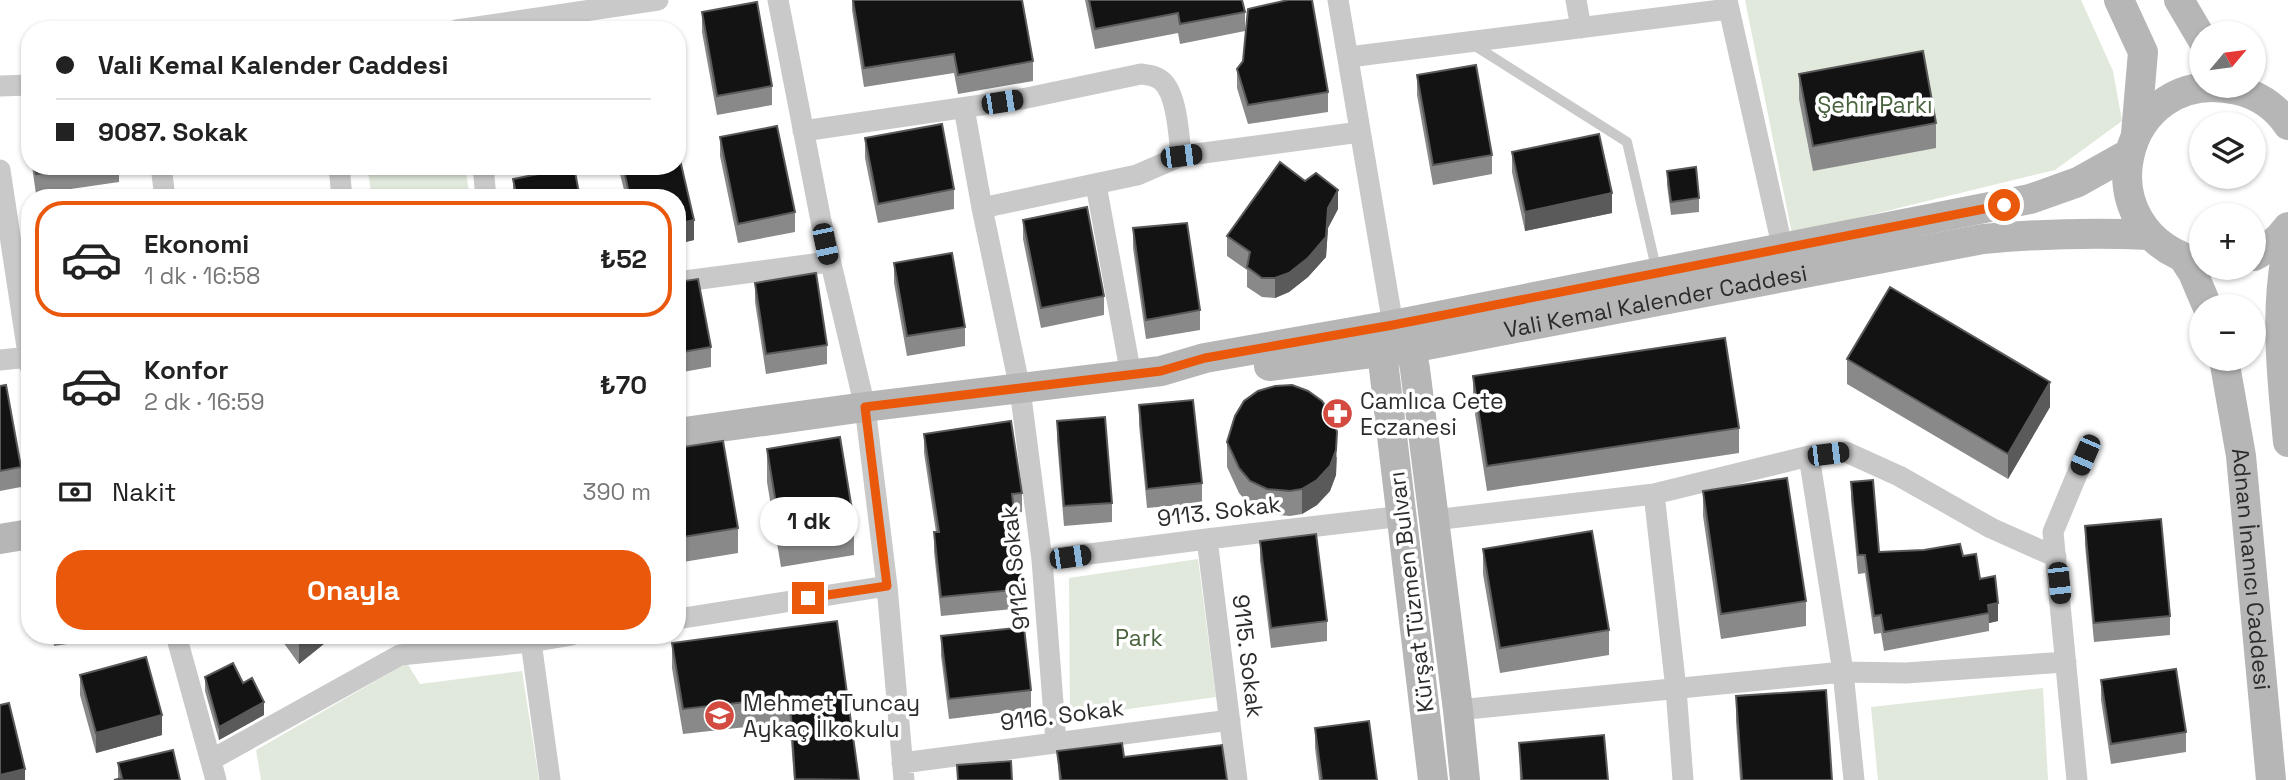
<!DOCTYPE html>
<html lang="tr">
<meta charset="utf-8">
<style>
body{margin:0;font-family:"Space Grotesk",sans-serif;background:#f6f6f6;color:#222;height:100vh;display:flex;flex-direction:column;font-size:26px;white-space:nowrap}
*{box-sizing:border-box;margin:0}
p{font-size:23px;color:#767676}
.icon{flex:none;width:38px;height:38px;fill:none;stroke:currentColor;stroke-width:2;stroke-linecap:round;stroke-linejoin:round}
.map{position:relative;flex:1;overflow:hidden}
.details{position:absolute;left:21px;top:189px;width:665px;height:455px;display:flex;flex-direction:column;background:#fff;border-radius:28px;box-shadow:0 2px 5px #0004}
.details>*{flex:none}
.top-card{position:absolute;left:21px;top:21px;width:665px;height:154px;border-radius:28px;box-shadow:0 2px 5px #0004;display:grid;align-content:center;height:154px;padding:0 35px;background:#fff}
.needle{width:46px;rotate:61deg}
.tools{position:absolute;left:2189px;top:21px;display:grid;gap:14px}
.tools a{display:grid;place-items:center;width:77px;height:77px;border-radius:50%;background:#fff;box-shadow:0 2px 5px #0004;font-size:35px}
.end{position:absolute;width:32px;height:32px;margin:-16px;border:9px solid #ea580c;background:#fff;box-shadow:0 0 0 4px #fff}
.from{border-radius:50%}
.bubble{position:absolute;height:49px;border-radius:24px;background:#fff;box-shadow:0 2px 5px #0004;font-size:23px;font-weight:700;line-height:49px;text-align:center}
.car{position:absolute;width:21px;height:42px;margin:-21px -10px;border-radius:9px;box-shadow:0 0 5px 2px #0007;background:linear-gradient(#222 24%,#8ab4d8 0 40%,#222 0 76%,#8ab4d8 0 86%,#222 0)}
.top-card b{display:flex;align-items:center;gap:24px;height:66px;font-size:26px}
.top-card b+b{border-top:2px solid #e0e0e0}
.top-card i{width:18px;height:18px;background:#222}
ul{padding:12px 0 0;list-style:none}
li{display:flex;align-items:center;gap:21px;height:116px;margin:0 14px 10px;padding:0 21px;border:4px solid transparent;border-radius:28px}
li div{flex:1}
li b{display:block;font-size:26px}
li em{font-style:normal;font-weight:700}
li.on{border-color:#ea580c}
li>.icon{width:63px;height:63px;stroke-width:1.5}
.pay{display:flex;align-items:center;gap:18px;height:77px;padding:0 35px;font-size:26px}
.pay p{margin-inline-start:auto}
.button{display:flex;gap:14px;margin-top:auto;padding:14px 35px}
.button a{flex:1;height:80px;border-radius:28px;background:#ea580c;color:#fff;font-size:28px;font-weight:700;line-height:80px;text-align:center}
.map>svg:first-child{display:block}
.green{fill:#e0e9db}
.lines{fill:none;stroke-linecap:round;stroke-linejoin:round}
.lane{stroke:#c9c9c9;stroke-width:10}
.street{stroke:#c9c9c9;stroke-width:21}
.secondary{stroke:#b6b6b6;stroke-width:30}
.wall{fill:#898989}
.shaded-wall{fill:#5a5a5a}
.building{fill:#131313;stroke:#5a5a5a;stroke-width:2}
.route{stroke:#ea580c;stroke-width:9}
.labels{text-anchor:middle;dominant-baseline:central;stroke-width:7;stroke-linejoin:round;paint-order:stroke}
.park-label{font-size:23px;fill:#4a633f;stroke:#fff}
.street-label{font-size:23px;fill:#2c2c2c;stroke:#fff}
.poi-label{font-size:23px;fill:#2c2c2c;stroke:#fff;text-anchor:start}
</style>
<div class="map">
<svg width="2288" height="780" viewBox="0 0 2288 780">
<rect width="100%" height="100%" fill="#fff"/>
<path class="green" d="M 1745,0 L 2081,0 L 2113,71 L 2122,121 L 2055,170 L 1792,234 Z
M 367,166 L 465,166 L 470,198 L 372,198 Z
M 1198,559 L 1216,697 L 1070,717 L 1069,578 Z
M 407,663 L 420,684 L 522,671 L 539,780 L 261,780 L 256,750 Z
M 2043,688 L 2048,780 L 1878,780 L 1871,707 Z"/>
<g class="lines">
<path class="lane" d="M 1472,44 L 1627,142 L 1657,272"/>
<path class="street" d="M 778,0 L 822,226 L 865,407 L 887,586 L 904,780
M 1338,0 L 1393,325
M 1576,0 L 1581,28
M 1727,0 L 1783,250
M 457,30 L 658,0
M 1349,57 L 1728,9
M 0,86 L 30,85
M 964,108 L 982,208 L 1020,389 L 1042,560 L 1056,742
M 803,131 L 1022,99 L 1141,74 C 1148,75 1155,75 1162,81 C 1177,94 1179,136 1181,156 L 1360,132
M 161,166 L 165,198
M 339,166 L 342,198
M 483,166 L 486,198
M 0,170 L 30,367
M 1096,185 L 1131,375
M 982,208 L 1137,175 L 1181,156
M 677,282 L 829,262
M 0,360 L 29,357
M 1809,456 L 1843,672 L 1854,780
M 1654,494 L 1676,689 L 1683,780
M 1434,520 L 1654,494 L 1809,456 L 1846,452 L 1899,476 L 1991,528 L 2056,557
M 1207,539 L 1237,780
M 1042,560 L 1207,539 L 1403,516
M 677,619 L 887,586
M 176,635 L 216,780
M 531,642 L 550,780
M 1458,710 L 1843,672 L 1906,673 L 2066,662
M 211,760 L 400,655 L 531,642 L 572,635
M 902,763 L 1230,720
M 2077,780 L 2053,532 L 2085,455"/>
<g class="secondary">
<path d="M 2119,0 L 2143,52 L 2136,134"/>
<path d="M 2179,0 L 2202,39"/>
<path d="M 2288,245 C 2274,312 2282,375 2288,442"/>
<path d="M 2254,256 C 2268,249 2279,239 2288,227"/>
<path d="M 2184,259 L 2193,273 L 2207,306"/>
<path d="M 2202,263 C 2078,233 2121,63 2237,90 C 2258,95 2276,107 2288,125"/>
<path id="s1" d="M 2224,359 L 2241,456 L 2271,780"/>
<path id="s2" d="M 1269,366 L 1411,348 L 1983,239 C 2039,234 2093,232 2149,235"/>
<path d="M 677,433 L 865,407 L 1161,371 L 1205,358 L 1393,325 L 2030,199 L 2078,182 L 2128,154"/>
<path d="M 0,539 L 30,534"/>
<path d="M 1433,780 L 1382,352 L 1393,325 L 1411,348 L 1415,369 L 1458,710 L 1465,780"/>
</g>
</g>
<path class="wall" d="M 852,0 L 1022,0 L 1033,61 L 1033,81 L 958,94 L 954,73 L 864,87 L 852,10 Z
M 1085,0 L 1242,0 L 1245,12 L 1245,31 L 1180,44 L 1178,33 L 1095,49 Z
M 702,12 L 772,86 L 772,105 L 717,115 L 702,32 Z
M 1237,69 L 1328,92 L 1328,112 L 1248,124 L 1237,88 Z
M 1799,74 L 1936,123 L 1936,148 L 1813,171 L 1799,99 Z
M 1417,75 L 1492,155 L 1492,174 L 1433,185 L 1417,95 Z
M 27,114 L 30,114 L 30,154 L 27,134 Z
M 720,137 L 795,212 L 795,232 L 738,243 L 720,156 Z
M 865,138 L 954,189 L 954,209 L 878,223 L 865,158 Z
M 1512,152 L 1612,213 L 1525,231 L 1512,172 Z
M 32,166 L 119,166 L 119,182 L 36,194 Z
M 618,166 L 677,166 L 694,240 L 677,244 L 677,198 L 626,198 Z
M 1667,171 L 1699,198 L 1699,212 L 1671,215 L 1667,185 Z
M 513,179 L 580,198 L 513,198 Z
M 1338,209 L 1328,228 L 1326,257 L 1308,277 L 1289,292 L 1275,298 L 1262,297 L 1247,287 L 1247,270 L 1227,256 L 1227,236 Z
M 1023,220 L 1104,296 L 1104,315 L 1041,328 L 1023,239 Z
M 1133,228 L 1200,310 L 1200,330 L 1146,339 L 1133,248 Z
M 894,263 L 965,327 L 965,346 L 907,356 L 894,283 Z
M 677,282 L 711,347 L 711,367 L 677,373 Z
M 755,283 L 827,345 L 827,364 L 766,374 L 755,302 Z
M 1847,359 L 2050,407 L 2008,479 L 1847,384 Z
M 1473,376 L 1739,428 L 1739,453 L 1487,491 L 1473,401 Z
M 0,386 L 21,467 L 21,487 L 0,491 Z
M 1139,405 L 1202,483 L 1202,503 L 1147,508 L 1139,425 Z
M 1057,421 L 1112,503 L 1112,522 L 1064,526 L 1057,440 Z
M 924,434 L 1022,493 L 1022,512 L 1014,514 L 1022,589 L 1022,608 L 941,616 L 934,552 L 934,532 L 936,532 L 924,453 Z
M 1227,442 L 1337,457 L 1336,475 L 1330,491 L 1317,505 L 1302,514 L 1290,516 L 1267,514 L 1250,506 L 1239,493 L 1227,467 Z
M 677,448 L 738,528 L 738,553 L 677,563 Z
M 767,449 L 854,522 L 854,555 L 781,567 L 767,482 Z
M 1851,482 L 1879,552 L 1924,550 L 1963,556 L 1980,579 L 1998,621 L 1989,623 L 1989,631 L 1884,651 L 1881,633 L 1874,634 L 1865,573 L 1858,574 L 1851,500 Z
M 1703,491 L 1806,601 L 1806,626 L 1721,639 L 1703,516 Z
M 2085,526 L 2170,616 L 2170,635 L 2094,642 L 2085,545 Z
M 1260,541 L 1327,621 L 1327,641 L 1271,648 L 1260,560 Z
M 1483,549 L 1609,630 L 1609,655 L 1500,673 L 1483,574 Z
M 837,621 L 859,780 L 794,780 L 791,741 L 772,724 L 683,734 L 672,668 L 672,643 Z
M 53,635 L 127,635 L 54,646 Z
M 278,635 L 335,635 L 299,664 Z
M 941,636 L 1031,690 L 1031,709 L 949,719 L 941,656 Z
M 80,675 L 162,735 L 96,753 L 80,695 Z
M 205,677 L 243,683 L 264,715 L 219,740 L 205,691 Z
M 2101,680 L 2186,732 L 2186,752 L 2111,764 L 2101,700 Z
M 1736,696 L 1832,780 L 1740,780 L 1736,721 Z
M 1315,728 L 1377,780 L 1319,780 L 1315,748 Z
M 1519,743 L 1608,780 L 1520,780 Z
M 1057,751 L 1124,757 L 1227,780 L 1059,780 Z
M 118,763 L 180,780 L 118,779 Z"/>
<path class="shaded-wall" d="M 1338,190 L 1338,209 L 1328,228 L 1326,257 L 1308,277 L 1289,292 L 1275,298 L 1275,278 L 1328,208 Z
M 1612,193 L 1612,213 L 1525,231 L 1525,212 Z
M 694,220 L 694,240 L 677,244 L 677,224 Z
M 2050,382 L 2050,407 L 2008,479 L 2008,454 Z
M 1337,432 L 1336,475 L 1330,491 L 1317,505 L 1302,514 L 1302,489 Z
M 1998,603 L 1998,621 L 1989,623 L 1988,605 Z
M 304,635 L 335,635 L 299,664 L 299,639 Z
M 264,702 L 264,715 L 219,740 L 219,727 Z
M 162,715 L 162,735 L 96,753 L 96,733 Z
M 25,769 L 25,780 L 0,780 L 0,775 Z"/>
<path class="building" d="M 853,0 L 1022,0 L 1033,61 L 958,75 L 954,54 L 864,68 Z
M 1089,0 L 1242,0 L 1245,12 L 1180,24 L 1178,13 L 1095,29 Z
M 1288,0 L 1312,0 L 1328,92 L 1248,105 L 1237,69 L 1243,61 L 1248,9 Z
M 757,2 L 772,86 L 717,96 L 702,12 Z
M 661,24 L 662,30 L 628,30 Z
M 1923,51 L 1936,123 L 1813,146 L 1799,74 Z
M 1476,65 L 1492,155 L 1433,165 L 1417,75 Z
M 27,114 L 30,114 L 30,134 Z
M 942,124 L 954,189 L 878,204 L 865,138 Z
M 777,126 L 795,212 L 738,224 L 720,137 Z
M 1599,134 L 1612,193 L 1525,212 L 1512,152 Z
M 677,147 L 694,220 L 677,224 L 677,198 L 630,198 L 623,166 L 677,166 Z
M 1280,162 L 1305,181 L 1316,173 L 1338,190 L 1328,208 L 1326,237 L 1308,258 L 1289,273 L 1275,278 L 1262,278 L 1247,267 L 1250,252 L 1227,236 Z
M 35,166 L 93,166 L 36,174 Z
M 574,167 L 580,198 L 517,198 L 513,179 Z
M 1696,167 L 1699,198 L 1671,202 L 1667,171 Z
M 1087,207 L 1104,296 L 1041,308 L 1023,220 Z
M 1187,223 L 1200,310 L 1146,320 L 1133,228 Z
M 952,253 L 965,327 L 907,336 L 894,263 Z
M 816,273 L 827,345 L 766,354 L 755,283 Z
M 698,279 L 711,347 L 677,353 L 677,282 Z
M 1890,287 L 2050,382 L 2008,454 L 1847,359 Z
M 1725,338 L 1739,428 L 1487,466 L 1473,376 Z
M 6,385 L 21,467 L 0,471 L 0,386 Z
M 1292,385 L 1308,391 L 1322,401 L 1332,416 L 1337,432 L 1336,450 L 1330,466 L 1317,480 L 1302,489 L 1290,491 L 1267,489 L 1250,481 L 1239,468 L 1227,442 L 1235,416 L 1244,401 L 1258,391 L 1275,386 Z
M 1193,400 L 1202,483 L 1147,489 L 1139,405 Z
M 1105,417 L 1112,503 L 1064,506 L 1057,421 Z
M 1011,421 L 1022,493 L 1012,494 L 1022,589 L 941,597 L 934,532 L 939,532 L 924,434 Z
M 840,437 L 854,522 L 781,534 L 767,449 Z
M 723,441 L 738,528 L 677,538 L 677,448 Z
M 1787,478 L 1806,601 L 1721,614 L 1703,491 Z
M 1873,480 L 1879,552 L 1924,550 L 1960,544 L 1963,556 L 1976,554 L 1980,579 L 1995,576 L 1998,603 L 1988,605 L 1989,613 L 1884,632 L 1881,615 L 1874,616 L 1865,555 L 1858,555 L 1851,482 Z
M 2161,519 L 2170,616 L 2094,623 L 2085,526 Z
M 1592,531 L 1609,630 L 1500,648 L 1483,549 Z
M 1316,534 L 1327,621 L 1271,628 L 1260,541 Z
M 837,621 L 859,780 L 795,779 L 791,716 L 772,699 L 683,709 L 672,643 Z
M 1024,627 L 1031,690 L 949,699 L 941,636 Z
M 146,657 L 162,715 L 96,733 L 80,675 Z
M 233,663 L 243,683 L 252,678 L 264,702 L 219,727 L 205,677 Z
M 2176,669 L 2186,732 L 2111,744 L 2101,680 Z
M 1826,690 L 1832,780 L 1742,780 L 1736,696 Z
M 9,703 L 25,769 L 0,775 L 0,705 Z
M 1369,721 L 1377,780 L 1322,780 L 1315,728 Z
M 1604,735 L 1608,780 L 1522,780 L 1519,743 Z
M 1122,743 L 1124,757 L 1222,745 L 1227,780 L 1061,780 L 1057,751 Z
M 173,750 L 180,780 L 114,780 L 122,778 L 118,763 Z
M 1011,761 L 1012,780 L 958,780 L 957,765 Z"/>
<g class="lines">
<path class="route" d="M 808,598 L 887,586 L 865,407 L 1161,371 L 1205,358 L 1393,325 L 2004,205"/>
</g>
<defs>
<symbol id="pharmacy-disc" viewBox="-11 -11 22 22"><circle r="9.5" fill="#d24a40" stroke="#fff"/><path d="M-2-6h4v4h4v4h-4v4h-4v-4h-4v-4h4Z" fill="#fff"/></symbol>
<symbol id="school-disc" viewBox="-11 -11 22 22"><circle r="9.5" fill="#d24a40" stroke="#fff"/><path d="M0-5L7-2L0 1L-7-2ZM-4 1L0 2.5L4 1V4Q0 6-4 4Z" fill="#fff"/></symbol>
</defs>
<g fill-rule="evenodd">
<use href="#pharmacy-disc" x="1320" y="396" width="35" height="35"/>
<use href="#school-disc" x="702" y="698" width="35" height="35"/>
</g>
<g class="labels">
<g class="park-label">
<text x="1875" y="105">Şehir Parkı</text>
<text x="1139" y="638">Park</text>
</g>
<g class="street-label">
<text stroke="none"><textPath href="#s2" startOffset="392">Vali Kemal Kalender Caddesi</textPath></text>
<text transform="translate(1219 511) rotate(-7)">9113. Sokak</text>
<text transform="translate(1015 568) rotate(-96)">9112. Sokak</text>
<text stroke="none"><textPath href="#s1" startOffset="212">Adnan İnanıcı Caddesi</textPath></text>
<text transform="translate(1411 592) rotate(-97)">Kürşat Tüzmen Bulvarı</text>
<text transform="translate(1248 656) rotate(83)">9115. Sokak</text>
<text transform="translate(1062 715) rotate(-7)">9116. Sokak</text>
</g>
<g class="poi-label">
<text x="1360" y="401">Camlıca Cete<tspan x="1360" dy="26">Eczanesi</tspan></text>
<text x="743" y="703">Mehmet Tuncay<tspan x="743" dy="26">Aykaç İlkokulu</tspan></text>
</g>
</g>
</svg>
<div class="tools">
<a><svg class="needle" viewBox="-14 -14 28 28"><path d="M0-13l5 13h-10z" fill="#e53935"/><path d="M0 13l5-13h-10z" fill="#767676"/></svg></a>
<a><svg class="icon" aria-label="layers" viewBox="0 0 24 24"><path d="M12 4l9 5-9 5-9-5zM3 14l9 5 9-5"/></svg></a>
<a>+</a>
<a>−</a>
</div>
<i class="end from" style="left:2004px;top:205px"></i>
<i class="end" style="left:808px;top:598px"></i>
<div class="bubble" style="left:760px;top:497px;width:98px">1 dk</div>
<i class="car" style="left:1002px;top:102px;rotate:81deg"></i>
<i class="car" style="left:1181px;top:156px;rotate:83deg"></i>
<i class="car" style="left:825px;top:244px;rotate:168deg"></i>
<i class="car" style="left:1828px;top:454px;rotate:83deg"></i>
<i class="car" style="left:2085px;top:455px;rotate:203deg"></i>
<i class="car" style="left:1070px;top:557px;rotate:82deg"></i>
<i class="car" style="left:2059px;top:583px;rotate:174deg"></i>
<div class="top-card">
<b><i class="from"></i>Vali Kemal Kalender Caddesi</b>
<b><i></i>9087. Sokak</b>
</div>
<section class="details">
<ul>
<li class="on"><svg class="icon" aria-label="car" viewBox="0 0 24 24"><path d="M5 17H2v-5l4-1 3-4h7l3 4 3 1v5h-3M9 17h6M6 11h13"/><circle cx="7" cy="17" r="2"/><circle cx="17" cy="17" r="2"/></svg><div><b>Ekonomi</b><p>1 dk · 16:58</p></div><em>₺52</em></li>
<li><svg class="icon" aria-label="car" viewBox="0 0 24 24"><path d="M5 17H2v-5l4-1 3-4h7l3 4 3 1v5h-3M9 17h6M6 11h13"/><circle cx="7" cy="17" r="2"/><circle cx="17" cy="17" r="2"/></svg><div><b>Konfor</b><p>2 dk · 16:59</p></div><em>₺70</em></li>
</ul>
<div class="pay"><svg class="icon" aria-label="cash" viewBox="0 0 24 24"><path d="M3 7h18v10H3z"/><circle cx="12" cy="12" r="2"/></svg>Nakit<p>390 m</p></div>
<div class="button"><a>Onayla</a></div>
</section>
</div>
